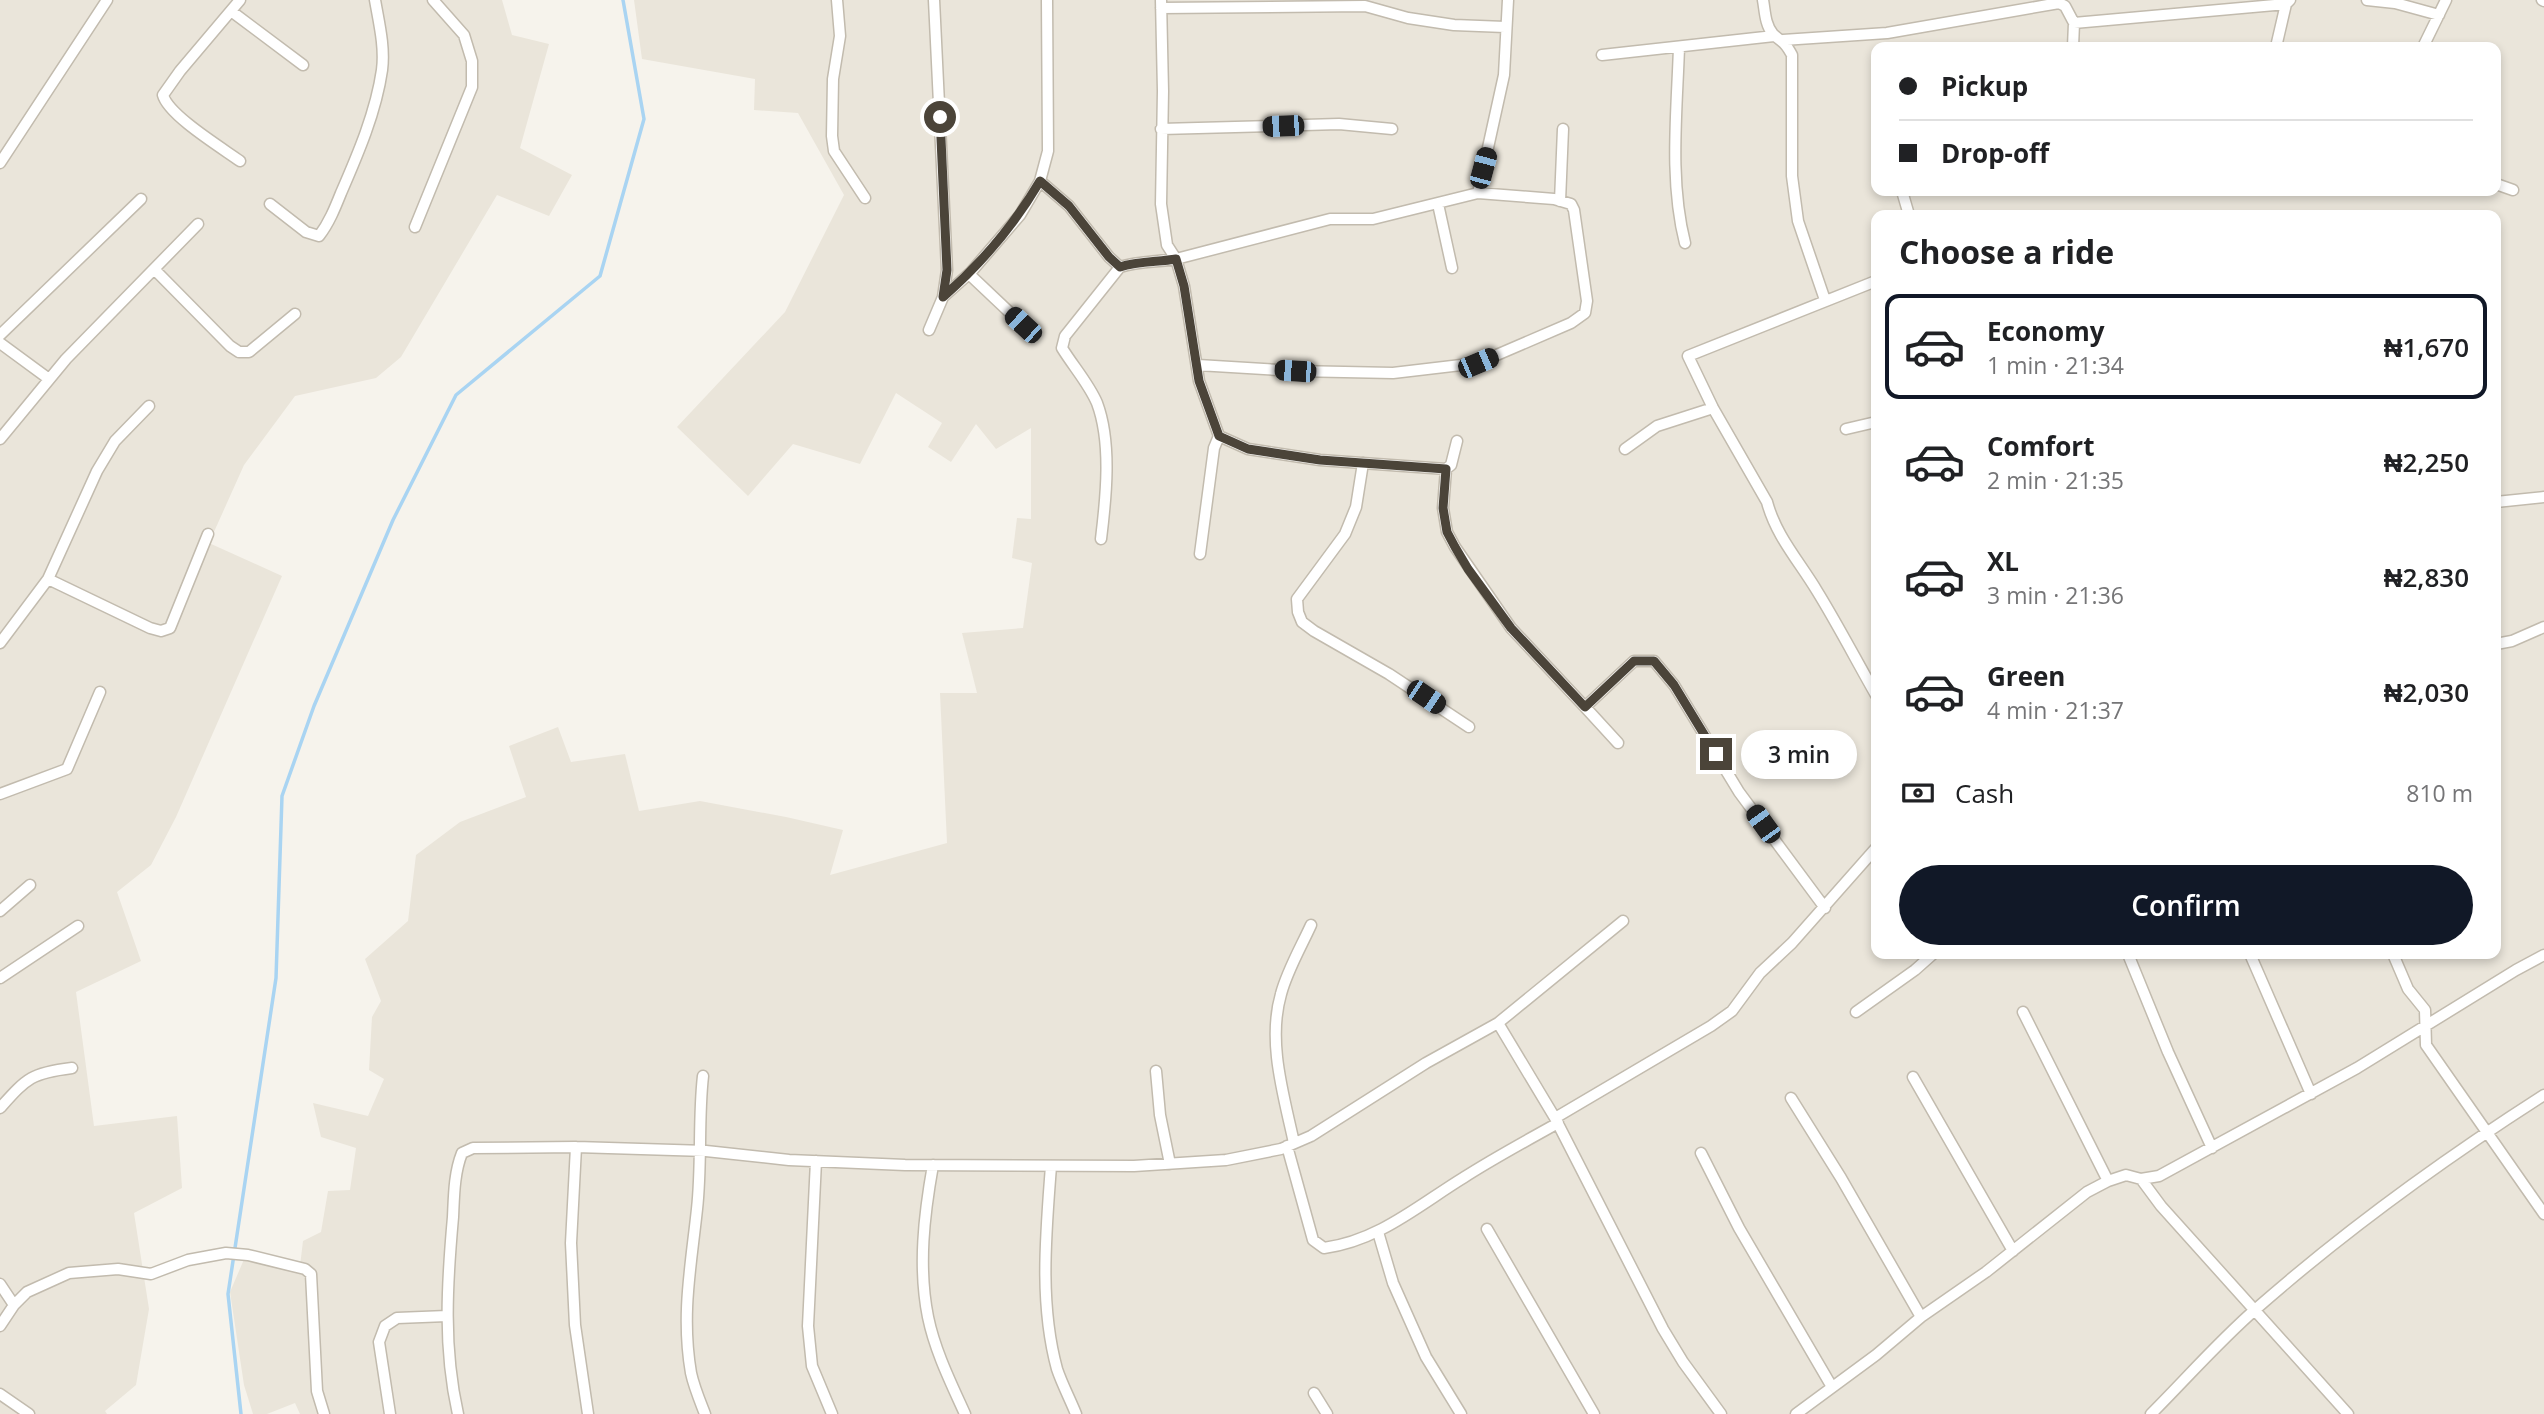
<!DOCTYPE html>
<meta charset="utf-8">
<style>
body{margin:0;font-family:"Open Sans",sans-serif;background:#f2f2f2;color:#202124;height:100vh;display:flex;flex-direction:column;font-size:26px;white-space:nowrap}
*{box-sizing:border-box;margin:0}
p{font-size:23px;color:#757577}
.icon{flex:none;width:38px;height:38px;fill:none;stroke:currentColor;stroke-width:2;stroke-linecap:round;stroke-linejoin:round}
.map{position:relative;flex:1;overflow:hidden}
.side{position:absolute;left:1871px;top:210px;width:630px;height:749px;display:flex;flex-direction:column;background:#fff;border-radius:14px;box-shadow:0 4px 10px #0003}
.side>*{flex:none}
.hud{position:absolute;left:1871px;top:42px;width:630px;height:154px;border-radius:14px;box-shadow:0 4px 10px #0003;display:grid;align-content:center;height:154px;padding:0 28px;background:#fff}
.end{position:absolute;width:32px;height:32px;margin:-16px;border:9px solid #4b4439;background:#fff;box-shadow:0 0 0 4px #fff}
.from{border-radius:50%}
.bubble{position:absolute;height:49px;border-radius:24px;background:#fff;box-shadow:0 4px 10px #0003;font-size:23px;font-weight:600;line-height:49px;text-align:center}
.car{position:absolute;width:21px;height:42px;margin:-21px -10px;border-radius:9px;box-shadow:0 0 5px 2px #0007;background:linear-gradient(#222 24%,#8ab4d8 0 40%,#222 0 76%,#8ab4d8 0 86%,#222 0)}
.hud b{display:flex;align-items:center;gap:24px;height:66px;font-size:26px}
.hud b+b{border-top:2px solid #e0e0e0}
.hud i{width:18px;height:18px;background:#202124}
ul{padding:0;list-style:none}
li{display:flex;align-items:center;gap:21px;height:105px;margin:0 14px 10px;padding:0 14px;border:4px solid transparent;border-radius:14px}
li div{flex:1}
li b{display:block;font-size:26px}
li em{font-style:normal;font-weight:600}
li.selected{border-color:#111827}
li>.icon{width:63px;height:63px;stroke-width:1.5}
h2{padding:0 28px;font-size:32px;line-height:84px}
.pay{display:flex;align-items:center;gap:18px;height:77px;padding:0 28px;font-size:26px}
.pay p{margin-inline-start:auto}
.cta{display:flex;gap:14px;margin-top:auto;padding:14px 28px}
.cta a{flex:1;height:80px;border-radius:42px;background:#111827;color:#fff;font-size:28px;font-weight:600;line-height:80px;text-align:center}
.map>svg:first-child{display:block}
.residential{fill:#eae5da;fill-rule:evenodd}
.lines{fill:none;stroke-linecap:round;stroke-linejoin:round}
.stream{stroke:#a9d4f2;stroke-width:3.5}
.minor-casing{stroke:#c2bbae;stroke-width:13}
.minor{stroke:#fff;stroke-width:10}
.route{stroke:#4b4439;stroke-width:9}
</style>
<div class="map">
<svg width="2544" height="1414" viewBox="0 0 2544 1414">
<rect width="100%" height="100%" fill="#f6f3ec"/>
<path class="residential" d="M 0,0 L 502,0 L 512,35 L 549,44 L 520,148 L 572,175 L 549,216 L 497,195 L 401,357 L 376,378 L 295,396 L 244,465 L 209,543 L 282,576 L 176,817 L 151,865 L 117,892 L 141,961 L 76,992 L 94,1126 L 177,1116 L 182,1188 L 134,1213 L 149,1309 L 136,1385 L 105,1411 L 107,1414 L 0,1414 Z
M 634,0 L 2544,0 L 2544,1414 L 300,1414 L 295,1403 L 267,1414 L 253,1414 L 244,1385 L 230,1292 L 248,1250 L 300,1266 L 303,1241 L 321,1232 L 328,1191 L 350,1190 L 356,1148 L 321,1137 L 313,1103 L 368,1116 L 384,1079 L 369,1070 L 372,1017 L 381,1001 L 365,959 L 408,921 L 416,855 L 460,822 L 526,797 L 509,746 L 558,727 L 571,762 L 625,754 L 639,811 L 700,801 L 786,817 L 843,830 L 830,875 L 947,843 L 940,693 L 977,693 L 962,633 L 1023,628 L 1032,563 L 1012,558 L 1017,518 L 1031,519 L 1031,428 L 996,449 L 976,424 L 951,462 L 928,447 L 942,423 L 896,393 L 860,464 L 793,444 L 748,496 L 677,427 L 785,312 L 844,195 L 798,113 L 754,110 L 755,79 L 642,59 ZM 1876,47 L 2496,47 L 2496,191 L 1876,191 ZM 1876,215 L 2496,215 L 2496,954 L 1876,954 Z"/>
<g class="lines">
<path class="stream" d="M 241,1414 L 228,1294 L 276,978 L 282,796 L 314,706 L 393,520 L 456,395 L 600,276 L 644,119 L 623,0"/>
<defs>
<path id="minor" d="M 240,0 L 180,71 L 163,95 C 168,115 222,148 240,161
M 837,0 L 840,36 L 833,79 L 832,136 L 834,151 L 865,198
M 1161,0 L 1163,91 L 1161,204 L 1167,245 L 1176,259 L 1184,286 L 1199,381 L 1219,436 L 1248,449 L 1320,460 L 1446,469 L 1451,465 L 1457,441
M 1763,0 C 1765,11 1765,25 1773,34 C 1782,43 1784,40 1792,55 L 1792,176 L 1798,221 L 1825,300
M 2367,0 L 2395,3 L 2439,15
M 2542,0 L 2544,1
M 1161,8 L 1365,6 L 1408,18 L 1454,25 L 1505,27
M 231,11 L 303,65
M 1783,40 L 1887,33 L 2059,3 L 2065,6 L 2074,23 L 2286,4
M 1679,47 C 1677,111 1669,180 1685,243
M 2073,47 L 2074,23
M 2276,47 L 2286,4 L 2290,0
M 2423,47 L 2446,0
M 1602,55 L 1774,36
M 1161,129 L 1339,124 L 1392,129
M 0,163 L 107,0
M 1040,181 L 1069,206 L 1109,257 L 1120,267 C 1138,261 1157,262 1176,259 L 1330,219 L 1373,219 L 1478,193 L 1554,199 L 1571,204 L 1574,210 L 1587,301 L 1585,313 L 1571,323 L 1478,363 L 1393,373 L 1295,371 L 1198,365
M 2496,184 L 2513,190
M 1902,191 L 1909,215
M 1478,193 L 1504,75 L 1508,0
M 1560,201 L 1563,129
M 270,204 L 306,232 L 319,236 C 329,223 335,208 341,193 C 358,154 376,112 382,70 C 385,47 379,23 375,0
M 1438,204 L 1452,268
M 415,227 L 472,87 L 472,61 L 464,35 L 433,0
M 154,269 L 230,346 L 239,352 L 249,352 L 295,314
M 969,274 L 1023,325
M 1876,281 L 1688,356 L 1713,408 L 1767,502 C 1776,536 1799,561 1817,591 C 1838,625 1856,660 1876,695
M 943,297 L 971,272 L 1020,215 L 1040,181 L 1048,151 L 1047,0
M 929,330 L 943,297 L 947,270 L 934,0
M 0,335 L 141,199
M 0,343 L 49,379
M 1846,429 L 1876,422
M 0,439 L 66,359 L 198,224
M 1625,449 L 1657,426 L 1713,408
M 1363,463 L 1356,507 L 1345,534 L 1297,599 L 1298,612 L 1302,622 L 1314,631 L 1389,674 L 1469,727
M 1446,469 L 1443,508 L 1447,532 L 1455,547 L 1511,628 L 1585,707 L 1634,661 L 1654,661 L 1674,685 L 1739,792 L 1825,908
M 2496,502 L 2544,497
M 1101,539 C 1106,498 1112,443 1097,403 C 1089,384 1073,366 1062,348 L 1065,336 L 1120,267
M 1200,554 L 1214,448 L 1219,436
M 48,579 L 150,628 L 161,631 L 170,628 L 208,534
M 0,643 L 48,579 L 97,471 L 115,441 L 149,406
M 2496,644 L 2512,641 L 2544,627
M 1585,707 L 1618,743
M 0,794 L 67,769 L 100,692
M 0,911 L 30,885
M 2128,954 L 2168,1052 L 2212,1148
M 2250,954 L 2311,1094
M 2393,954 L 2408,989 L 2425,1010 L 2426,1045 L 2544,1214
M 0,978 L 78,926
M 1856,1012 L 1915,970 L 1933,954
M 2023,1012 L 2108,1181
M 1498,1023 L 1555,1118 L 1663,1329 L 1683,1362 L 1721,1414
M 1156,1071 L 1160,1115 L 1170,1164
M 703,1076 C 698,1120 702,1164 697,1209 C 691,1266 681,1315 691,1373 C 694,1387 700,1401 705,1414
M 1913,1077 L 2013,1251
M 1791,1098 L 1841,1178 L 1921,1317
M 0,1108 C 27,1078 31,1073 72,1068
M 1555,1118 L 1711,1026 L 1732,1011 L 1760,973 L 1792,943 L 1876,848
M 1294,1143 C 1284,1096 1267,1042 1281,994 C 1287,971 1301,947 1311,925
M 1287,1146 L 1313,1240 L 1324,1248 C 1378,1241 1419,1205 1463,1178 C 1494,1158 1526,1141 1558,1123
M 576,1147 L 571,1243 L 575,1325 L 588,1414
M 1701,1153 L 1739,1228 L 1832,1387
M 816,1161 L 808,1326 L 812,1366 L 832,1414
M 933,1165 C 924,1215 918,1267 928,1317 C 935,1351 951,1383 965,1414
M 1051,1166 C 1046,1233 1039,1303 1057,1369 C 1062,1384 1070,1399 1076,1414
M 2141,1179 L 2161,1206 L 2348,1414
M 1487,1229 L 1594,1414
M 1378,1232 L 1393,1283 L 1426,1357 L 1461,1414
M 0,1284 L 14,1305
M 0,1326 L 14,1305 L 27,1292 L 69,1273 L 118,1269 L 151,1274 L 188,1260 L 226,1253 L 248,1255 L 305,1269 L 311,1274 L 317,1391 L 324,1414
M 1314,1393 L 1327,1414
M 0,1394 L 29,1414
M 390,1414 L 379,1342 L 385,1326 L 397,1318 L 447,1316
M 458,1414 C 443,1348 447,1284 453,1217 C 454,1196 454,1173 462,1153 L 473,1148 L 576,1147 L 706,1151 L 789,1160 L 905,1165 L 1134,1166 L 1226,1160 L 1281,1149 L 1311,1136 L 1426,1063 L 1498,1023 L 1623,921
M 1796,1414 L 1876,1355 L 1921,1317 L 1986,1272 L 2087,1192 L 2108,1181 L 2126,1175 L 2141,1179 L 2159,1176 L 2357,1068 L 2516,970 L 2544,955
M 2151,1414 C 2186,1379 2219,1341 2257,1308 C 2346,1230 2444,1159 2544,1095"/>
</defs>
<use href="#minor" class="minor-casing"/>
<use href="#minor" class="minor"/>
</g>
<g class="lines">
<path class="route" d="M 940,117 L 947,270 L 943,297 C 982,263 1014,225 1040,181 L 1069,206 L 1109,257 L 1120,267 C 1138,261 1158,262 1176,259 L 1184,286 L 1199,381 L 1219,436 L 1248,449 L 1320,460 L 1446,469 L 1443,508 L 1447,532 L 1455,547 L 1468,569 L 1511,628 L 1585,707 L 1634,661 L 1654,661 L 1674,685 L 1716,754"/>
</g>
</svg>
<i class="end from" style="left:940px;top:117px"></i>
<i class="end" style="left:1716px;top:754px"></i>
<div class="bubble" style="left:1741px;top:730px;width:116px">3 min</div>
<i class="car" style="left:1283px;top:126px;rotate:268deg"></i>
<i class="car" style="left:1483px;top:168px;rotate:15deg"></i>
<i class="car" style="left:1023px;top:325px;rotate:313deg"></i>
<i class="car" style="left:1478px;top:363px;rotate:67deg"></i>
<i class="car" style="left:1295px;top:371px;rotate:274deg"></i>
<i class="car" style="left:1426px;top:697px;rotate:124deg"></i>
<i class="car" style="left:1763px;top:824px;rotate:324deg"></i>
<div class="hud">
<b><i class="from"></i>Pickup</b>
<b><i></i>Drop-off</b>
</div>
<section class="side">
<h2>Choose a ride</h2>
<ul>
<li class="selected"><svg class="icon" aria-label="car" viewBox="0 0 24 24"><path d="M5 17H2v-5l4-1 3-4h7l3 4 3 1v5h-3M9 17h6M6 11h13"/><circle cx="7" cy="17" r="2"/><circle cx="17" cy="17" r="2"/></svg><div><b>Economy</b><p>1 min · 21:34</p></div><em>₦1,670</em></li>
<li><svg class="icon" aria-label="car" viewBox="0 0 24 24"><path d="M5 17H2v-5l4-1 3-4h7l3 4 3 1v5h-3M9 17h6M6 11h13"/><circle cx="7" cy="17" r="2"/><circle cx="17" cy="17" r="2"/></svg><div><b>Comfort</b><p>2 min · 21:35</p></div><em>₦2,250</em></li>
<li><svg class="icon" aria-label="car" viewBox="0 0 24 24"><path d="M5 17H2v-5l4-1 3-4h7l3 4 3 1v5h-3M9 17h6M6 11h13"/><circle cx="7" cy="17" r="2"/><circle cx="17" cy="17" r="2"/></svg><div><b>XL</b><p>3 min · 21:36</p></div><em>₦2,830</em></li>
<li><svg class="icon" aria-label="car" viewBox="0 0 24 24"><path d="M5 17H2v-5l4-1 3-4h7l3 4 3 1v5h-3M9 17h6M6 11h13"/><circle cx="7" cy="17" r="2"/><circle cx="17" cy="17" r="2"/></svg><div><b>Green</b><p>4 min · 21:37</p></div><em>₦2,030</em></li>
</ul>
<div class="pay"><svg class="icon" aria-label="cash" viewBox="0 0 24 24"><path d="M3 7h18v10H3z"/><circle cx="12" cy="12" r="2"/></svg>Cash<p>810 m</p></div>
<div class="cta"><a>Confirm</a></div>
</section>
</div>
